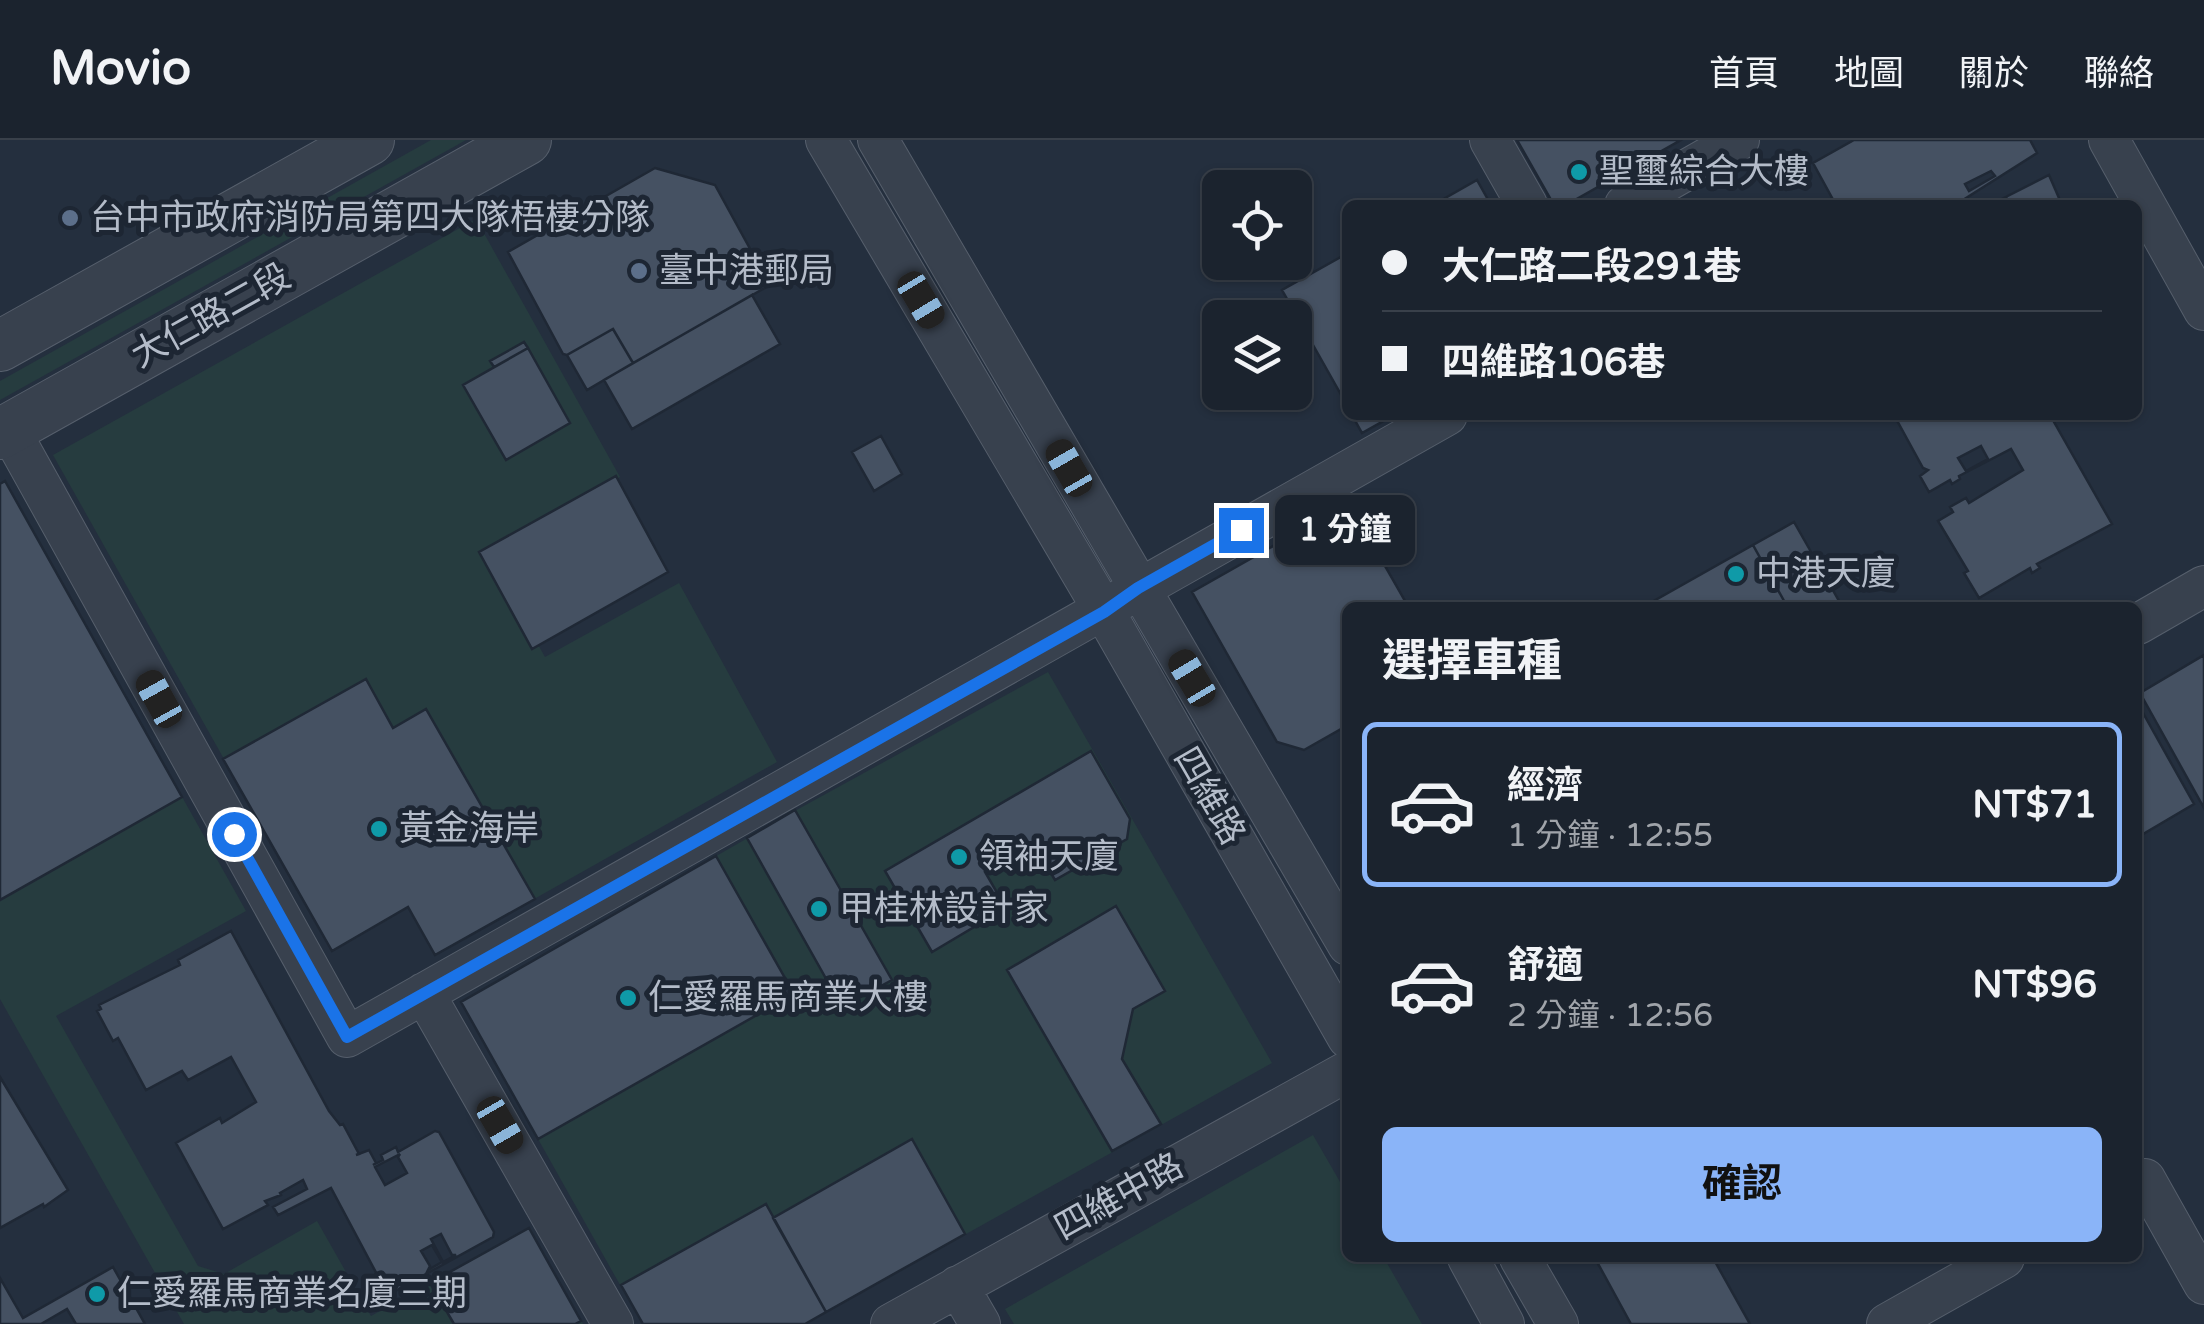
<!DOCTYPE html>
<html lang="zh-TW">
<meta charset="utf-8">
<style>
body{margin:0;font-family:"Varela Round","Noto Sans TC",sans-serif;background:#282f3a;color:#f1f3f6;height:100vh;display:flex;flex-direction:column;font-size:38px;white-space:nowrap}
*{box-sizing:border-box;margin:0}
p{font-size:32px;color:#a0a4aa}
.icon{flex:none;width:55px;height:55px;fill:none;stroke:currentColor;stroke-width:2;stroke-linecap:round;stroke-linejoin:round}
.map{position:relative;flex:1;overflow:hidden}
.side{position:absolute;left:1342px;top:462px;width:800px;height:660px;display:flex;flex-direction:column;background:#1b232e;border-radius:15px;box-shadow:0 2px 8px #0004,0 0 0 2px #39404a}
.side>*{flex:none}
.banner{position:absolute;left:1342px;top:60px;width:800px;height:220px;border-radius:15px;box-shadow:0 2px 8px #0004,0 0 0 2px #39404a;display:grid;align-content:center;height:220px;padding:0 40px;background:#1b232e}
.controls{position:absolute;left:1202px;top:30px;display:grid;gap:20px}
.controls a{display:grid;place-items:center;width:110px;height:110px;border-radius:15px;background:#1b232e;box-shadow:0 2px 8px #0004,0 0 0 2px #39404a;font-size:50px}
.end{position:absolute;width:45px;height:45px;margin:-22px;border:12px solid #1a73e8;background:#fff;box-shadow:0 0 0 5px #fff}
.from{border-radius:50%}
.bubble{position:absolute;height:70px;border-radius:15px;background:#1b232e;box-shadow:0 2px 8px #0004,0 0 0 2px #39404a;font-size:32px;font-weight:700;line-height:70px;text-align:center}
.car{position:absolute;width:30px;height:60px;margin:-30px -15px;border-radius:12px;box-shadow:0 0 8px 2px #0007;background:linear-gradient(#222 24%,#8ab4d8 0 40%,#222 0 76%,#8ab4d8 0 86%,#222 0)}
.banner b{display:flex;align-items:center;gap:35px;height:95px;font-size:38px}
.banner b+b{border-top:2px solid #39404a}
.banner i{width:25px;height:25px;background:#f1f3f6}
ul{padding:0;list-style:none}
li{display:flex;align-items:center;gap:30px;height:165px;margin:0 20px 15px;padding:0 20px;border:5px solid transparent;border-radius:15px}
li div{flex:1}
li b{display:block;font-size:38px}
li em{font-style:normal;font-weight:700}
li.current{border-color:#8ab4f8}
li>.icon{width:90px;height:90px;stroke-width:1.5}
h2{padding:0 40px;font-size:45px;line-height:120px}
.button{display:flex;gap:20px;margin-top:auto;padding:20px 40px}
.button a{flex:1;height:115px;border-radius:15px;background:#8ab4f8;color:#111;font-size:40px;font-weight:700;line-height:115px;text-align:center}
header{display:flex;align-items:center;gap:60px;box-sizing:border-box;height:140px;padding:0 50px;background:#1b232e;border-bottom:2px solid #39404a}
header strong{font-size:48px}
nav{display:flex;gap:55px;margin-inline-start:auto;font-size:35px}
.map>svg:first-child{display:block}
.green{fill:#263c3f}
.building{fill:#455162;stroke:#1f2835;stroke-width:2.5;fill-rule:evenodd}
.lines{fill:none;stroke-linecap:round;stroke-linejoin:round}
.minor-casing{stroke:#565f6c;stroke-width:42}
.tertiary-casing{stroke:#565f6c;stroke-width:52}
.minor{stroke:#38414e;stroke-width:40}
.tertiary{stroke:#38414e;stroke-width:50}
.route{stroke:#1a73e8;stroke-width:12}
.culture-dot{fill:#0f9aa8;stroke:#1d2633;stroke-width:4}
.service-dot{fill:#5c6f8a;stroke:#1d2633;stroke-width:4}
.labels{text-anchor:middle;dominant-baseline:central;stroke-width:10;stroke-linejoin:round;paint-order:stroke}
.poi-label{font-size:35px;fill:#b4bcc9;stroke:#1d2633;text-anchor:start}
.street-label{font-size:35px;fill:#b4bcc9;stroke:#1d2633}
</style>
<header>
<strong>Movio</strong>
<nav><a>首頁</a><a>地圖</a><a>關於</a><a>聯絡</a></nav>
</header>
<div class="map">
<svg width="2204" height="1184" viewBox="0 0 2204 1184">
<rect width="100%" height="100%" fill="#242f3e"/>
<path class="green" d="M 431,0 L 466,0 L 0,260 L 0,241 Z
M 476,79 L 620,337 L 491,421 L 545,517 L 679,443 L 777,622 L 435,815 L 408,767 L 332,811 L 53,315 Z
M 5,341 L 246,771 L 56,876 L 198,1126 L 224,1134 L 317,1081 L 371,1176 L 529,1088 L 583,1184 L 184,1184 L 0,859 L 0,344 Z
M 1048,532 L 1272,923 L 805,1184 L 642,1184 L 461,862 L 802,667 Z
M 1313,995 L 1347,1054 L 1348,1118 L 1384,1118 L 1422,1184 L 1014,1184 L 1005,1169 Z"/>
<path class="building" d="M 1517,0 L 1681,0 L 1566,65 L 1554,65 Z
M 1854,0 L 2030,0 L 2037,13 L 1955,65 L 1836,65 L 1813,23 ZM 1991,31 L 1995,36 L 1969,51 L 1965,44 Z
M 655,28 L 715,45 L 770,145 L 633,223 L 613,189 L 567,215 L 563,214 L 508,112 Z
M 2049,35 L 2062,65 L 2011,65 L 2007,59 L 1990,65 Z
M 1477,40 L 1491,65 L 1433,65 Z
M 1348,113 L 1348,267 L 1282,150 Z
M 752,155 L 780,204 L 632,289 L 604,240 Z
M 613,189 L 633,223 L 587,250 L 567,215 Z
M 524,202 L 528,208 L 494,227 L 490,221 Z
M 528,208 L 570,283 L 506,320 L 463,245 Z
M 1352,275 L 1394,275 L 1362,293 Z
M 1894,275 L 2050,275 L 2112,384 L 2037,424 L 2040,428 L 2032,433 L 2030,428 L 1979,458 L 1964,433 L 1968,431 L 1938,381 L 1953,372 L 1950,367 L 1966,358 L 1969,363 L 2023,330 L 2011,309 L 1959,336 L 1960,339 L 1952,344 L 1950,340 L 1929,352 L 1920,336 L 1928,330 L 1923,328 ZM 1981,306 L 1988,319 L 1966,331 L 1958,318 Z
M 881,296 L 902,334 L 874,351 L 852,312 Z
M 616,336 L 668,432 L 532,509 L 479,412 Z
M 5,341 L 182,657 L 0,760 L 0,344 Z
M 1349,363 L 1409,468 L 1348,468 L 1348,585 L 1304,610 L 1277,602 L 1192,452 Z
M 1794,382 L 1843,468 L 1788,468 L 1753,405 Z
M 1753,405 L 1788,468 L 1655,468 L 1652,462 Z
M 2204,515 L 2204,668 L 2140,553 Z
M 366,539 L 393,588 L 426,569 L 535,759 L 435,815 L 408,767 L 332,811 L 223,619 Z
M 2138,564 L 2194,664 L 2138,697 Z
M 1091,611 L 1130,679 L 1127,699 L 1055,740 L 1033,703 L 985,732 L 1006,768 L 932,812 L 885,731 Z
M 795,670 L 892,840 L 842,867 L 747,698 Z
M 716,716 L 794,854 L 538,999 L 461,862 Z
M 1116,766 L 1165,851 L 1133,869 L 1122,919 L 1161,984 L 1112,1011 L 1007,830 Z
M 231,791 L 329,971 L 340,985 L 343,984 L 359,1014 L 356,1015 L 369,1010 L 376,1023 L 373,1025 L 383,1020 L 381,1015 L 396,1007 L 398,1012 L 435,991 L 439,992 L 494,1092 L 493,1097 L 388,1155 L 331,1048 L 278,1075 L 273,1067 L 307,1049 L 303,1040 L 280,1053 L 281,1055 L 265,1061 L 268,1065 L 223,1089 L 176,1003 L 220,978 L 222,983 L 256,962 L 231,917 L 188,940 L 182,931 L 146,950 L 118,898 L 113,901 L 97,871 L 101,869 L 99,865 L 180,825 L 178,820 ZM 400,1014 L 398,1017 L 407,1033 L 385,1045 L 375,1027 ZM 441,1094 L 452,1115 L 456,1115 L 443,1122 L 431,1099 ZM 432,1105 L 442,1122 L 428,1130 L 430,1126 L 421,1111 Z
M 0,937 L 68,1050 L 44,1067 L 43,1064 L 0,1088 Z
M 912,999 L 965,1094 L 826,1172 L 773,1078 Z
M 766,1064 L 826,1172 L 805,1184 L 643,1184 L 621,1145 Z
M 529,1088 L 581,1181 L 575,1184 L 454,1184 L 430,1143 Z
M 1600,1118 L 1713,1118 L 1750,1184 L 1631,1184 L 1596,1120 Z
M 113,1127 L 145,1184 L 76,1184 L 67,1169 L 41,1184 L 0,1184 L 0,1138 L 23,1178 Z"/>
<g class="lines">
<defs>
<path id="minor" d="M 826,0 L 1104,471 L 1348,898
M 878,0 L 1348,805
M 1490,0 L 1527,65
M 2109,0 L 2204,170
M 1625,65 L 1739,0
M 9,289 L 347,897 L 1447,275
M 2138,484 L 2204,446
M 424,853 L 613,1184
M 2138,1043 L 2145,1039 L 2204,1144
M 1468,1118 L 1504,1184
M 1520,1118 L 1558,1184
M 958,1146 L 980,1184
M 891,1184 L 1348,931
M 1887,1184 L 2004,1118"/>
<path id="tertiary" d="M 0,206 L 369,0
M 0,294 L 526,0"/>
</defs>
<use href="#minor" class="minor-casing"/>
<use href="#tertiary" class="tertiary-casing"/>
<use href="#minor" class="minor"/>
<use href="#tertiary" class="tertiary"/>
</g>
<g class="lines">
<path class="route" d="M 234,694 L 347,897 L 1104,472 L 1138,448 L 1241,390"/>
</g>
<g class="culture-dot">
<circle cx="1579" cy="32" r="10"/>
<circle cx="1736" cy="434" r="10"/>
<circle cx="379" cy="689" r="10"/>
<circle cx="959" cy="717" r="10"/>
<circle cx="819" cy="769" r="10"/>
<circle cx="628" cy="858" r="10"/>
<circle cx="97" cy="1154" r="10"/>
</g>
<g class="service-dot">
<circle cx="70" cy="78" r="10"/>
<circle cx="639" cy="131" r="10"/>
</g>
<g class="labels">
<g class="poi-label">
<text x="1599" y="32">聖璽綜合大樓</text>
<text x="90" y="78">台中市政府消防局第四大隊梧棲分隊</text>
<text x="659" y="131">臺中港郵局</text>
<text x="1756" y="434">中港天廈</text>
<text x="399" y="689">黃金海岸</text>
<text x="979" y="717">領袖天廈</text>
<text x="839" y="769">甲桂林設計家</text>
<text x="648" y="858">仁愛羅馬商業大樓</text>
<text x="117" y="1154">仁愛羅馬商業名廈三期</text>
</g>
<g class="street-label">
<text transform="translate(211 176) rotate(-29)">大仁路二段</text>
<text transform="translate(1209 656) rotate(60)">四維路</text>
<text transform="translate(1119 1057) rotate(-29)">四維中路</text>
</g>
</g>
</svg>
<div class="controls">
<a><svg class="icon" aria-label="locate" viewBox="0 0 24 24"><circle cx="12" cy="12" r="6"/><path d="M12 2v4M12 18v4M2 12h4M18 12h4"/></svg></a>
<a><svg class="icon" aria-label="layers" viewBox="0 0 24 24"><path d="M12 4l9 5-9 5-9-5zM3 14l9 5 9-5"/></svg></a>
</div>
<i class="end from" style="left:234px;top:694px"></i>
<i class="end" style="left:1241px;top:390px"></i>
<div class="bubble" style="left:1275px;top:355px;width:140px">1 分鐘</div>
<i class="car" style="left:921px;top:160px;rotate:149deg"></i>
<i class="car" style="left:1069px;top:328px;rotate:330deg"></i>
<i class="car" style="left:1192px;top:538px;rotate:329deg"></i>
<i class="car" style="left:159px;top:559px;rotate:331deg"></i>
<i class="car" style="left:500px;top:985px;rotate:150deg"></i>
<div class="banner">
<b><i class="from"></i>大仁路二段291巷</b>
<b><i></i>四維路106巷</b>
</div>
<section class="side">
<h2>選擇車種</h2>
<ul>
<li class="current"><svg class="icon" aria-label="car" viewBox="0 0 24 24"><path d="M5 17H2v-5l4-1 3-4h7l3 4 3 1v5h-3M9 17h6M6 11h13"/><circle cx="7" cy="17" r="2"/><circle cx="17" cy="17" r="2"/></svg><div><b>經濟</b><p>1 分鐘 · 12:55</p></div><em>NT$71</em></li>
<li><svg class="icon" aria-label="car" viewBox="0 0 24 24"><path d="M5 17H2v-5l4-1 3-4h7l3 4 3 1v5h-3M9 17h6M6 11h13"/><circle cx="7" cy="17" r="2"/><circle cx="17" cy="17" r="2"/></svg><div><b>舒適</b><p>2 分鐘 · 12:56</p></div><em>NT$96</em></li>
</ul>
<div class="button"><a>確認</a></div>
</section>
</div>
